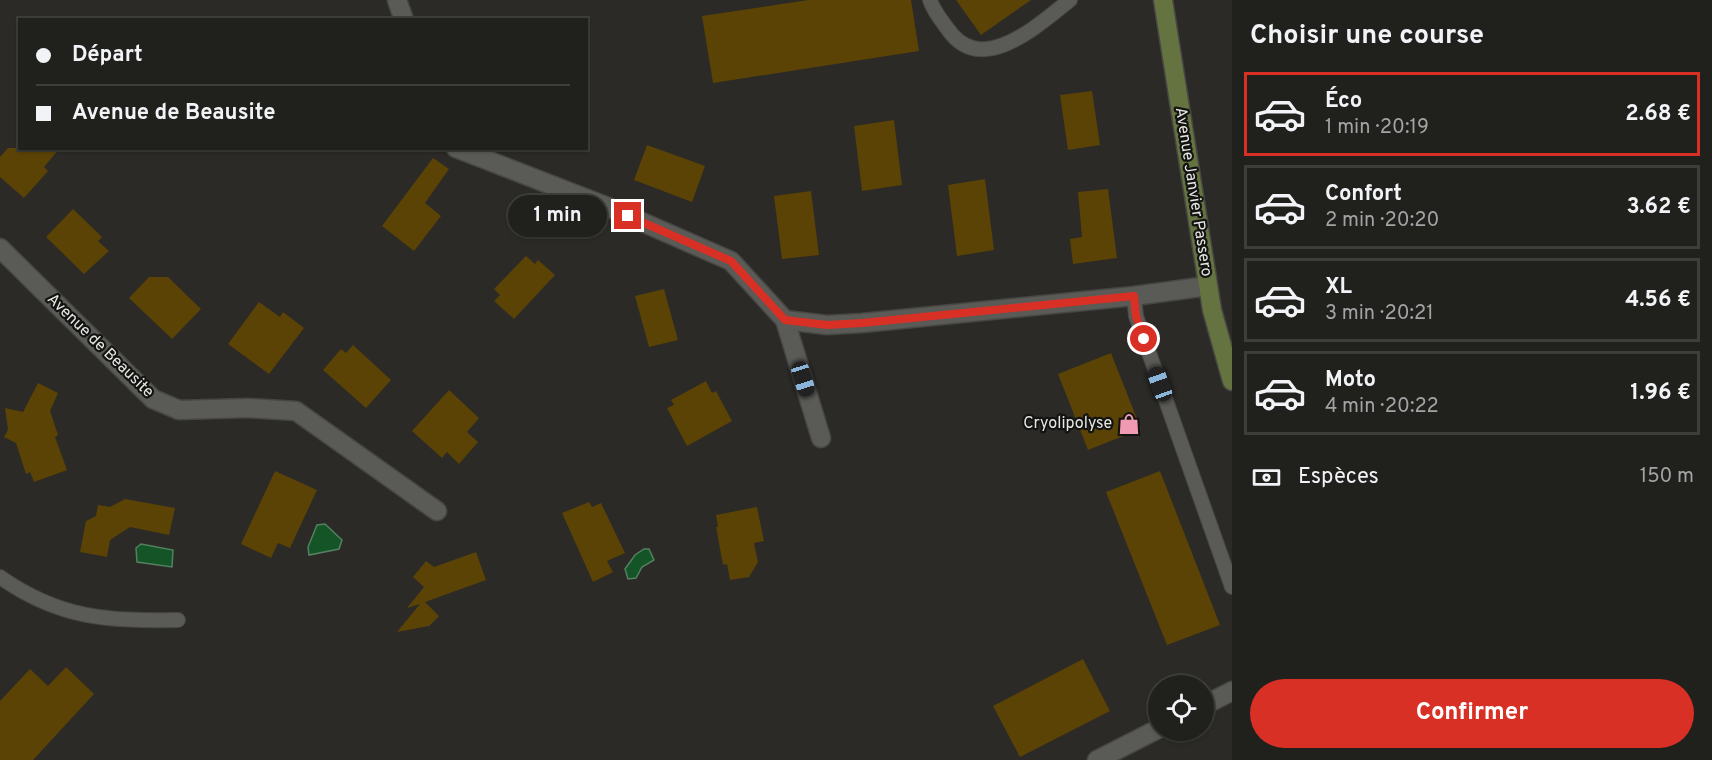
<!DOCTYPE html>
<html lang="fr">
<meta charset="utf-8">
<style>
body{margin:0;font-family:Overpass,sans-serif;background:#282826;color:#f1f3f6;height:100vh;display:flex;flex-direction:column;font-size:22px;white-space:nowrap}
*{box-sizing:border-box;margin:0}
p{font-size:20px;color:#a2a3a4}
.icon{flex:none;width:33px;height:33px;fill:none;stroke:currentColor;stroke-width:2;stroke-linecap:round;stroke-linejoin:round}
.map{position:relative;flex:1;overflow:hidden}
.details{display:flex;flex-direction:column;background:#20201d;width:480px}
.details>*{flex:none}
.top-card{position:absolute;left:18px;top:18px;width:570px;height:132px;border-radius:0px;box-shadow:0 2px 4px #0004,0 0 0 2px #3d3e3b;display:grid;align-content:center;height:132px;padding:0 18px;background:#20201d}
.controls{position:absolute;left:1148px;top:675px;display:grid;gap:12px}
.controls a{display:grid;place-items:center;width:66px;height:66px;border-radius:50%;background:#20201d;box-shadow:0 2px 4px #0004,0 0 0 2px #3d3e3b;font-size:30px}
.end{position:absolute;width:27px;height:27px;margin:-14px;border:8px solid #d93025;background:#fff;box-shadow:0 0 0 3px #fff}
.from{border-radius:50%}
.bubble{position:absolute;height:42px;border-radius:21px;background:#20201d;box-shadow:0 2px 4px #0004,0 0 0 2px #3d3e3b;font-size:20px;font-weight:700;line-height:42px;text-align:center}
.car{position:absolute;width:18px;height:36px;margin:-18px -9px;border-radius:8px;box-shadow:0 0 4px 2px #0007;background:linear-gradient(#222 24%,#8ab4d8 0 40%,#222 0 76%,#8ab4d8 0 86%,#222 0)}
.top-card b{display:flex;align-items:center;gap:21px;height:57px;font-size:22px}
.top-card b+b{border-top:2px solid #3d3e3b}
.top-card i{width:15px;height:15px;background:#f1f3f6}
ul{padding:0;list-style:none}
li{display:flex;align-items:center;gap:18px;height:84px;margin:0 12px 9px;padding:0 6px;border:3px solid #3d3e3b;border-radius:0px}
li div{flex:1}
li b{display:block;font-size:22px}
li em{font-style:normal;font-weight:700}
li.active{border-color:#d93025}
li>.icon{width:54px;height:54px;stroke-width:1.5}
h2{padding:0 18px;font-size:27px;line-height:72px}
.pay{display:flex;align-items:center;gap:15px;height:66px;padding:0 18px;font-size:22px}
.pay p{margin-inline-start:auto}
.cta{display:flex;gap:12px;margin-top:auto;padding:12px 18px}
.cta a{flex:1;height:69px;border-radius:36px;background:#d93025;color:#fff;font-size:24px;font-weight:700;line-height:69px;text-align:center}
main{display:flex;flex:1;min-height:0}
.map>svg:first-child{display:block}
.water{fill:#145426;stroke:#53805f;stroke-width:1.5}
.building{fill:#5b4305}
.lines{fill:none;stroke-linecap:round;stroke-linejoin:round}
.lane-casing{stroke:#464643;stroke-width:16}
.street-casing{stroke:#464643;stroke-width:21}
.secondary-casing{stroke:#464643;stroke-width:21}
.lane{stroke:#5a5a56;stroke-width:14}
.street{stroke:#5a5a56;stroke-width:18}
.secondary{stroke:#647340;stroke-width:18}
.route{stroke:#d93025;stroke-width:8}
.labels{text-anchor:middle;dominant-baseline:central;stroke-width:4.5;stroke-linejoin:round;paint-order:stroke}
.street-label{font-size:16px;fill:#e7e7e4;stroke:#131311}
.poi-label{font-size:16px;fill:#e7e7e4;stroke:#131311;text-anchor:end}
</style>
<main>
<div class="map">
<svg width="1232" height="760" viewBox="0 0 1232 760">
<rect width="100%" height="100%" fill="#2b2a27"/>
<path class="water" d="M 325,524 L 342,540 L 339,549 L 309,555 L 308,547 L 317,525 Z
M 141,544 L 173,550 L 172,567 L 137,562 L 136,548 Z
M 644,549 L 649,549 L 654,560 L 642,567 L 636,578 L 628,579 L 625,569 L 635,555 Z"/>
<path class="building" d="M 808,0 L 911,0 L 919,51 L 713,83 L 702,16 Z
M 956,0 L 1031,0 L 981,35 Z
M 1092,91 L 1100,145 L 1068,150 L 1060,95 Z
M 894,120 L 902,185 L 862,191 L 854,126 Z
M 647,145 L 705,166 L 692,202 L 634,180 Z
M 8,148 L 60,148 L 44,167 L 48,171 L 24,198 L 0,177 L 0,157 Z
M 433,158 L 449,169 L 425,203 L 441,216 L 414,251 L 382,226 Z
M 985,179 L 994,250 L 957,256 L 948,185 Z
M 1108,189 L 1117,258 L 1073,264 L 1070,239 L 1082,237 L 1078,192 Z
M 811,191 L 819,255 L 782,259 L 774,196 Z
M 73,209 L 102,237 L 98,241 L 109,251 L 84,274 L 46,237 Z
M 526,256 L 535,264 L 538,260 L 555,275 L 514,319 L 494,301 L 500,295 L 494,289 Z
M 149,277 L 168,277 L 201,309 L 172,339 L 129,298 Z
M 664,289 L 678,340 L 649,347 L 635,296 Z
M 259,302 L 280,317 L 283,312 L 304,328 L 269,374 L 228,344 Z
M 353,345 L 391,380 L 366,408 L 323,370 L 341,349 L 346,353 Z
M 1111,353 L 1141,429 L 1088,450 L 1058,374 Z
M 706,381 L 712,393 L 716,391 L 732,421 L 687,446 L 667,408 L 674,405 L 671,400 Z
M 38,383 L 58,393 L 50,411 L 58,435 L 55,437 L 67,470 L 34,482 L 30,472 L 26,474 L 16,443 L 4,437 L 8,430 L 5,408 L 23,412 Z
M 449,390 L 479,418 L 467,432 L 478,442 L 459,464 L 447,452 L 442,458 L 412,431 Z
M 275,471 L 317,490 L 290,548 L 278,543 L 271,558 L 241,544 Z
M 1160,471 L 1220,625 L 1167,645 L 1106,492 Z
M 125,499 L 175,508 L 169,535 L 130,527 L 110,540 L 107,557 L 80,552 L 86,521 L 96,516 L 98,505 L 110,507 Z
M 589,502 L 592,507 L 601,503 L 625,553 L 607,561 L 613,572 L 593,582 L 562,513 Z
M 757,507 L 764,541 L 754,543 L 758,562 L 749,577 L 730,580 L 727,564 L 723,565 L 716,527 L 718,527 L 716,515 Z
M 476,552 L 486,580 L 425,602 L 439,616 L 429,626 L 397,632 L 420,604 L 407,608 L 424,587 L 413,577 L 426,561 L 434,567 Z
M 1083,659 L 1110,711 L 1020,757 L 993,706 Z
M 66,667 L 94,694 L 33,760 L 0,760 L 0,701 L 30,669 L 48,686 Z"/>
<g class="lines">
<defs>
<path id="lane" d="M 930,0 C 933,10 941,20 947,28 C 981,79 1038,25 1070,0
M 1134,296 L 1136,316 L 1232,587
M 0,577 C 60,619 107,621 178,620"/>
<path id="street" d="M 397,0 L 404,20
M 456,148 L 608,207 L 731,261 L 785,320 L 827,325 L 862,323 L 1134,296 L 1208,286
M 0,248 L 153,399 L 179,410 L 248,408 L 296,411 L 437,511
M 785,320 L 821,438
M 1203,706 L 1232,691
M 1097,760 L 1158,729"/>
<path id="secondary" d="M 1163,0 L 1212,310 L 1232,381"/>
</defs>
<use href="#lane" class="lane-casing"/>
<use href="#street" class="street-casing"/>
<use href="#secondary" class="secondary-casing"/>
<use href="#lane" class="lane"/>
<use href="#street" class="street"/>
<use href="#secondary" class="secondary"/>
</g>
<g class="lines">
<path class="route" d="M 628,216 L 731,261 L 785,320 L 827,325 L 862,323 L 1134,296 L 1136,316 L 1144,339"/>
</g>
<defs>
<symbol id="shop-bare" viewBox="-9 -9 18 18"><path d="M-5-2.5h2.3a2.7 3.5 0 0 1 5.4 0H5L5.5 6h-11ZM-1.5-2.5h3a1.5 2.3 0 0 0-3 0Z" fill="#f19ab4" stroke="#131311" stroke-width="2.5" paint-order="stroke"/></symbol>
</defs>
<g fill-rule="evenodd">
<use href="#shop-bare" x="1114" y="409" width="30" height="30"/>
</g>
<g class="labels">
<g class="street-label">
<text transform="translate(1193 192) rotate(81)">Avenue Janvier Passero</text>
<text transform="translate(100 346) rotate(44)">Avenue de Beausite</text>
</g>
<g class="poi-label">
<text x="1112" y="424">Cryolipolyse</text>
</g>
</g>
</svg>
<div class="controls">
<a><svg class="icon" aria-label="locate" viewBox="0 0 24 24"><circle cx="12" cy="12" r="6"/><path d="M12 2v4M12 18v4M2 12h4M18 12h4"/></svg></a>
</div>
<i class="end from" style="left:1144px;top:339px"></i>
<i class="end" style="left:628px;top:216px"></i>
<div class="bubble" style="left:508px;top:195px;width:99px">1 min</div>
<i class="car" style="left:803px;top:379px;rotate:163deg"></i>
<i class="car" style="left:1160px;top:384px;rotate:340deg"></i>
<div class="top-card">
<b><i class="from"></i>Départ</b>
<b><i></i>Avenue de Beausite</b>
</div>
</div>
<section class="details">
<h2>Choisir une course</h2>
<ul>
<li class="active"><svg class="icon" aria-label="car" viewBox="0 0 24 24"><path d="M5 17H2v-5l4-1 3-4h7l3 4 3 1v5h-3M9 17h6M6 11h13"/><circle cx="7" cy="17" r="2"/><circle cx="17" cy="17" r="2"/></svg><div><b>Éco</b><p>1 min · 20:19</p></div><em>2.68 €</em></li>
<li><svg class="icon" aria-label="car" viewBox="0 0 24 24"><path d="M5 17H2v-5l4-1 3-4h7l3 4 3 1v5h-3M9 17h6M6 11h13"/><circle cx="7" cy="17" r="2"/><circle cx="17" cy="17" r="2"/></svg><div><b>Confort</b><p>2 min · 20:20</p></div><em>3.62 €</em></li>
<li><svg class="icon" aria-label="car" viewBox="0 0 24 24"><path d="M5 17H2v-5l4-1 3-4h7l3 4 3 1v5h-3M9 17h6M6 11h13"/><circle cx="7" cy="17" r="2"/><circle cx="17" cy="17" r="2"/></svg><div><b>XL</b><p>3 min · 20:21</p></div><em>4.56 €</em></li>
<li><svg class="icon" aria-label="car" viewBox="0 0 24 24"><path d="M5 17H2v-5l4-1 3-4h7l3 4 3 1v5h-3M9 17h6M6 11h13"/><circle cx="7" cy="17" r="2"/><circle cx="17" cy="17" r="2"/></svg><div><b>Moto</b><p>4 min · 20:22</p></div><em>1.96 €</em></li>
</ul>
<div class="pay"><svg class="icon" aria-label="cash" viewBox="0 0 24 24"><path d="M3 7h18v10H3z"/><circle cx="12" cy="12" r="2"/></svg>Espèces<p>150 m</p></div>
<div class="cta"><a>Confirmer</a></div>
</section>
</main>
